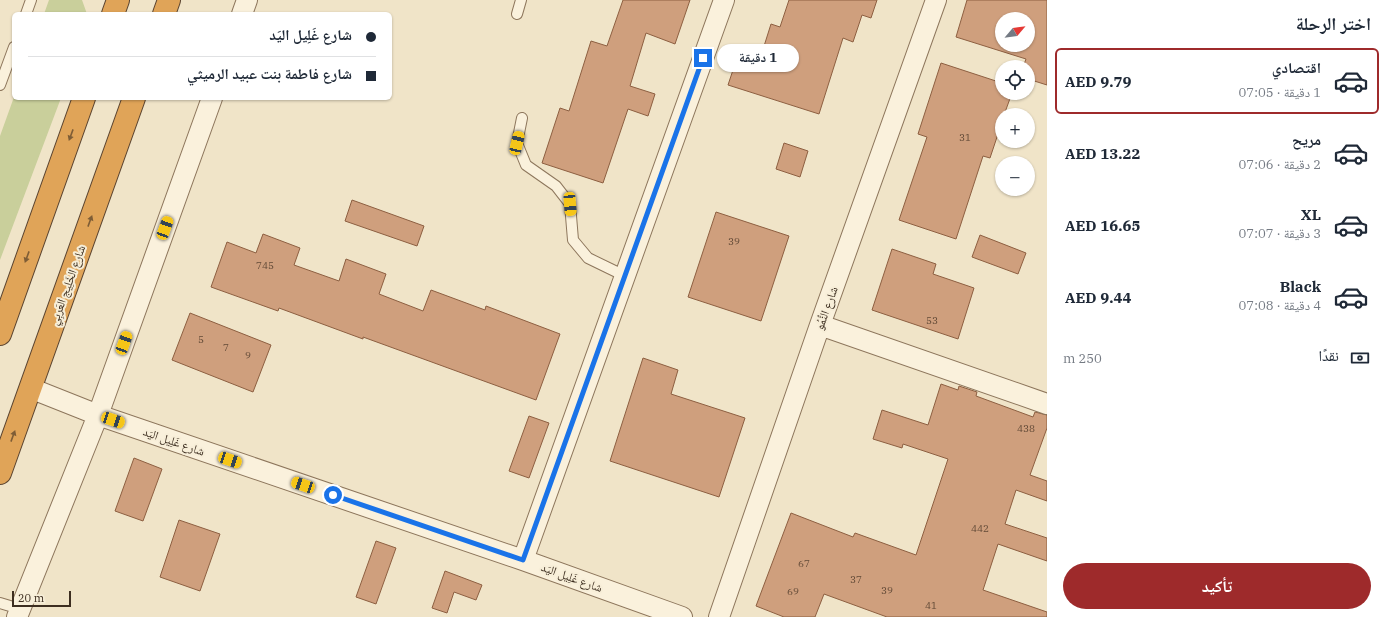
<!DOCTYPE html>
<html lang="ar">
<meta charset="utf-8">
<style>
body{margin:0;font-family:"IBM Plex Serif","Noto Naskh Arabic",serif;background:#f2f2f3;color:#1f2937;direction:rtl;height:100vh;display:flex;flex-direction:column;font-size:15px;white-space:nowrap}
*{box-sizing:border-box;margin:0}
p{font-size:13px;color:#747a83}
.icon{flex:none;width:22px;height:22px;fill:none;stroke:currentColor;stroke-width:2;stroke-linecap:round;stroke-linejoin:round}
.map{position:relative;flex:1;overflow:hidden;direction:ltr}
.panel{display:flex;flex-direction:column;background:#fff;width:340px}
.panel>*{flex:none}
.hud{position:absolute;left:12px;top:12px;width:380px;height:88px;border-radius:6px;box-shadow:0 1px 3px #0004;direction:rtl;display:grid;align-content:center;height:88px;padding:0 16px;background:#fff}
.needle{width:26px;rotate:61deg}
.controls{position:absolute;left:995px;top:12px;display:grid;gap:8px}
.controls a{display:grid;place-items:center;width:40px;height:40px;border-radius:50%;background:#fff;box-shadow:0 1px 3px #0004;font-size:20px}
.scale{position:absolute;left:12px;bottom:10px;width:59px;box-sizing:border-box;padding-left:4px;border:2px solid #3d2e20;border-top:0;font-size:11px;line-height:14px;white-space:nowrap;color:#3d2e20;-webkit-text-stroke:3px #f7eed8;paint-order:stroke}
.end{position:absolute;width:18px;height:18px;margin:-9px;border:5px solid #1a73e8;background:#fff;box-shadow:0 0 0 2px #fff}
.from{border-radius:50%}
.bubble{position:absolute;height:28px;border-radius:14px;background:#fff;box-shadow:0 1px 3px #0004;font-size:13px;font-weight:700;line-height:28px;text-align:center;direction:rtl}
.car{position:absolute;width:12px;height:24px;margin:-12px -6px;border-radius:5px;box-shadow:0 0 3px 1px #0007;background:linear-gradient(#f5c518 24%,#345 0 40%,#f5c518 0 76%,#345 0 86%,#f5c518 0)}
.hud b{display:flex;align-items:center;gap:14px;height:38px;font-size:15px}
.hud b+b{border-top:1px solid #e0e1e3}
.hud i{width:10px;height:10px;background:#1f2937}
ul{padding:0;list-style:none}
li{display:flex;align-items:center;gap:12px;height:66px;margin:0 8px 6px;padding:0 8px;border:2px solid transparent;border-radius:6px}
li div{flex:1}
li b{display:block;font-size:15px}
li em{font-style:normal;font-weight:700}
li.current{border-color:#9e2a2b}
li>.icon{width:36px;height:36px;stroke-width:1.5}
h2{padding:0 16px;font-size:18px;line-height:48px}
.pay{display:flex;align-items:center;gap:10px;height:44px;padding:0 16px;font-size:15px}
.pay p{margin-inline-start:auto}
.primary-button{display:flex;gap:8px;margin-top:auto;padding:8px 16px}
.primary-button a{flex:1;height:46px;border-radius:24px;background:#9e2a2b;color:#fff;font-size:16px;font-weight:700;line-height:46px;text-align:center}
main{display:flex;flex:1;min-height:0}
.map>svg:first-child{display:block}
.green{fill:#c9cf9b}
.building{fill:#cf9f7d;stroke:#8d5f41;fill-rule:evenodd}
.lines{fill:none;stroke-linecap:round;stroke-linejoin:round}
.lane-casing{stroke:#8d765c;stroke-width:12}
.street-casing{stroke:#8d765c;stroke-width:22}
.highway-casing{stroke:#5b4430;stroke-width:24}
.lane{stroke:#faf1dc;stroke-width:10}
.street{stroke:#faf1dc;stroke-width:20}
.highway{stroke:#e0a458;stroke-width:22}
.oneway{fill:#7e5d36}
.route{stroke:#1a73e8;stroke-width:5}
.labels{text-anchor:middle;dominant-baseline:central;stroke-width:4;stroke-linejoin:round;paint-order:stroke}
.number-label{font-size:10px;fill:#624a37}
.street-label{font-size:12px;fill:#3d2e20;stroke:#f7eed8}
</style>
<main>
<section class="panel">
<h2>اختر الرحلة</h2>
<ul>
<li class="current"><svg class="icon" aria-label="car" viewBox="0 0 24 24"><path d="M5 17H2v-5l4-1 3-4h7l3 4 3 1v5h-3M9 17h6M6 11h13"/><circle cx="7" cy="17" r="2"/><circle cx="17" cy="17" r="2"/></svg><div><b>اقتصادي</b><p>1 دقيقة · 07:05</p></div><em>AED 9.79</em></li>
<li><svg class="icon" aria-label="car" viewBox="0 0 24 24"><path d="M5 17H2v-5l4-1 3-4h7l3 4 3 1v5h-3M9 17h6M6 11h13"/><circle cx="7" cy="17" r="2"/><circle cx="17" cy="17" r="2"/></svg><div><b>مريح</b><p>2 دقيقة · 07:06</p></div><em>AED 13.22</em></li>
<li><svg class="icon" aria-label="car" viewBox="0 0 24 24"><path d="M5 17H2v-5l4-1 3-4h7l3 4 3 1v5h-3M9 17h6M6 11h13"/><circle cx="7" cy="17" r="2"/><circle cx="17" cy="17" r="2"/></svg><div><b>XL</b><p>3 دقيقة · 07:07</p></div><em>AED 16.65</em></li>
<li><svg class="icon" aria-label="car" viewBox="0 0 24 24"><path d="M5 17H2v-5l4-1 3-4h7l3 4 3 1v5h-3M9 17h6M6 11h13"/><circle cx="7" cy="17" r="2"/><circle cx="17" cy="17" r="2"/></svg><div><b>Black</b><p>4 دقيقة · 07:08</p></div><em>AED 9.44</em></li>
</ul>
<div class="pay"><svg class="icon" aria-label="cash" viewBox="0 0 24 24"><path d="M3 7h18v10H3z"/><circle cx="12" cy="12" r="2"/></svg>نقدًا<p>250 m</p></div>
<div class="primary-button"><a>تأكيد</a></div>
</section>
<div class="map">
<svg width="1047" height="617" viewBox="0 0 1047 617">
<rect width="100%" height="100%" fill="#f0e4c8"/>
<path class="green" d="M 49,0 L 82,0 L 87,14 L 44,14 Z
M 14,97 L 61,98 L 0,260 L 0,136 Z"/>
<path class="building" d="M 623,0 L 690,0 L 675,44 L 646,33 L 630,86 L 655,94 L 648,116 L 628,109 L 603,183 L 542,163 L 560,108 L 569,111 L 591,41 L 607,46 Z
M 789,0 L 877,0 L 871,18 L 862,15 L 853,42 L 843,38 L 819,114 L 728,85 L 738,55 L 759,62 L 771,24 L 780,27 Z
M 967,0 L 1047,0 L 1047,85 L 1028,79 L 1028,67 L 1023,67 L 1026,59 L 956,37 ZM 1002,19 L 1028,19 L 1028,45 L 1002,45 Z
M 941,63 L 1002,83 L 1002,93 L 1012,93 L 1004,115 L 1002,115 L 1002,122 L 990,158 L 983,156 L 956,239 L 899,220 L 927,137 L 918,134 Z
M 784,143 L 808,151 L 800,177 L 776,169 Z
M 352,200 L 424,226 L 417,246 L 345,221 Z
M 716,212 L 789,236 L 761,321 L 688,297 Z
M 263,234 L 300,248 L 294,265 L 339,281 L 346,259 L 386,274 L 379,294 L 423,311 L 431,290 L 485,310 L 486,306 L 560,334 L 536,400 L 363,337 L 363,339 L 279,308 L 278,311 L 211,287 L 227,242 L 256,253 Z
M 980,235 L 1026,253 L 1018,274 L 972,257 Z
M 892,249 L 936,264 L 933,274 L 974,288 L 958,339 L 872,310 Z
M 190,313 L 271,345 L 253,392 L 172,360 Z
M 643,358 L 678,370 L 671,394 L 745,418 L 719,497 L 610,461 Z
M 941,384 L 958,390 L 959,386 L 977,392 L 976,396 L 1033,417 L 1035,412 L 1047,415 L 1047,428 L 1030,475 L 1047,481 L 1047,501 L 1016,490 L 1005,524 L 1047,538 L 1047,561 L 998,544 L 983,590 L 1047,612 L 1047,617 L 887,617 L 824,594 L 815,617 L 784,617 L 756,606 L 791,513 L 853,537 L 855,533 L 916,555 L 948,459 L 903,444 L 902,448 L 873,439 L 882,410 L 928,425 Z
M 529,416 L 549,423 L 529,478 L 509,471 Z
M 134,458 L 162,469 L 143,521 L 115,511 Z
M 179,520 L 220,534 L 200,591 L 160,577 Z
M 376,541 L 396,548 L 376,604 L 356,597 Z
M 445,571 L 482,585 L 476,600 L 454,592 L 447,613 L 432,608 Z"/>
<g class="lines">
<defs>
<path id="lane" d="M 26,14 L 31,0
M 517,14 L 521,0
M 0,85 L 14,47
M 522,118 L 517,143 L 526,165 L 556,186 L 570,204 L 573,240 L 588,258 L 625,276
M 0,603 L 20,609"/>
<path id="street" d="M 242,14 L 247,0
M 820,325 L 1047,404
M 30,388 L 98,415 L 523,560 L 682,617
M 523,560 L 724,0
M 17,617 L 98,415 L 212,98
M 719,617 L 820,325 L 936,0"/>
<path id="highway" d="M 113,14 L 118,0
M 164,14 L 169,0
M 0,334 L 84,98
M 0,473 L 134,98"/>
</defs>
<use href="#lane" class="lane-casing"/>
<use href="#street" class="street-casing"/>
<use href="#highway" class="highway-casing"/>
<use href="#lane" class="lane"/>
<use href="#street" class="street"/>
<use href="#highway" class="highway"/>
</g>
<defs><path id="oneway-solid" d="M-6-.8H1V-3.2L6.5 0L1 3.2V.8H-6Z"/></defs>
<g class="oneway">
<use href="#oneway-solid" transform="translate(71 135) rotate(110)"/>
<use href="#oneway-solid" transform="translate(90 221) rotate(-70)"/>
<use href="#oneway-solid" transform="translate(27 257) rotate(110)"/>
<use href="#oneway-solid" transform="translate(13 436) rotate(-70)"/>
</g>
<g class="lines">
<path class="route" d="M 333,495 L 523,560 L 703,58"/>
</g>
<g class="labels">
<g class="number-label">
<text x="965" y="137">31</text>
<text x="734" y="241">39</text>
<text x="265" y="265">745</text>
<text x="932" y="320">53</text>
<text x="201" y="339">5</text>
<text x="226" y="347">7</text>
<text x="248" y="355">9</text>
<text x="1026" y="428">438</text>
<text x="980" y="528">442</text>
<text x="804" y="563">67</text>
<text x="856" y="579">37</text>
<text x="887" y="590">39</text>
<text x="793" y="591">69</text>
<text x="931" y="605">41</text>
</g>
<g class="street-label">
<text transform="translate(67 285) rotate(-70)">شارع الخَلِيج العَربِي</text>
<text transform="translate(826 308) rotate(-70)">شارع النُّمُو</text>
<text transform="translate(174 441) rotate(19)">شارع غَلِيل اليَد</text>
<text transform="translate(572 577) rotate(20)">شارع غَلِيل اليَد</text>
</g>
</g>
</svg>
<div class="controls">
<a><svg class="needle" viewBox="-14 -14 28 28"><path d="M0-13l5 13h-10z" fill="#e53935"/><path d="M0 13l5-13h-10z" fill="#747a83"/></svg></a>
<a><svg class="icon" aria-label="locate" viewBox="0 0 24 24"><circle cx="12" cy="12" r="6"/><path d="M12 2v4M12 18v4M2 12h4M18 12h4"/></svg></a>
<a>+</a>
<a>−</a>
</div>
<div class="scale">20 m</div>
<i class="end from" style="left:333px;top:495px"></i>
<i class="end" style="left:703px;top:58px"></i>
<div class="bubble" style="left:717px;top:44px;width:82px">1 دقيقة</div>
<i class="car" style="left:517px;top:143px;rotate:13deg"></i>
<i class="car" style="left:570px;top:204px;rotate:175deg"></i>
<i class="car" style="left:165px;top:228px;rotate:20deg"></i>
<i class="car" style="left:124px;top:343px;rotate:20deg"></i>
<i class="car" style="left:113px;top:420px;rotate:109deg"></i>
<i class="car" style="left:230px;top:460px;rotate:109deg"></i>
<i class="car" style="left:303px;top:485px;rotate:289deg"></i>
<div class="hud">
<b><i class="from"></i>شارع غَلِيل اليَد</b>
<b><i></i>شارع فاطمة بنت عبيد الرميثي</b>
</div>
</div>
</main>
